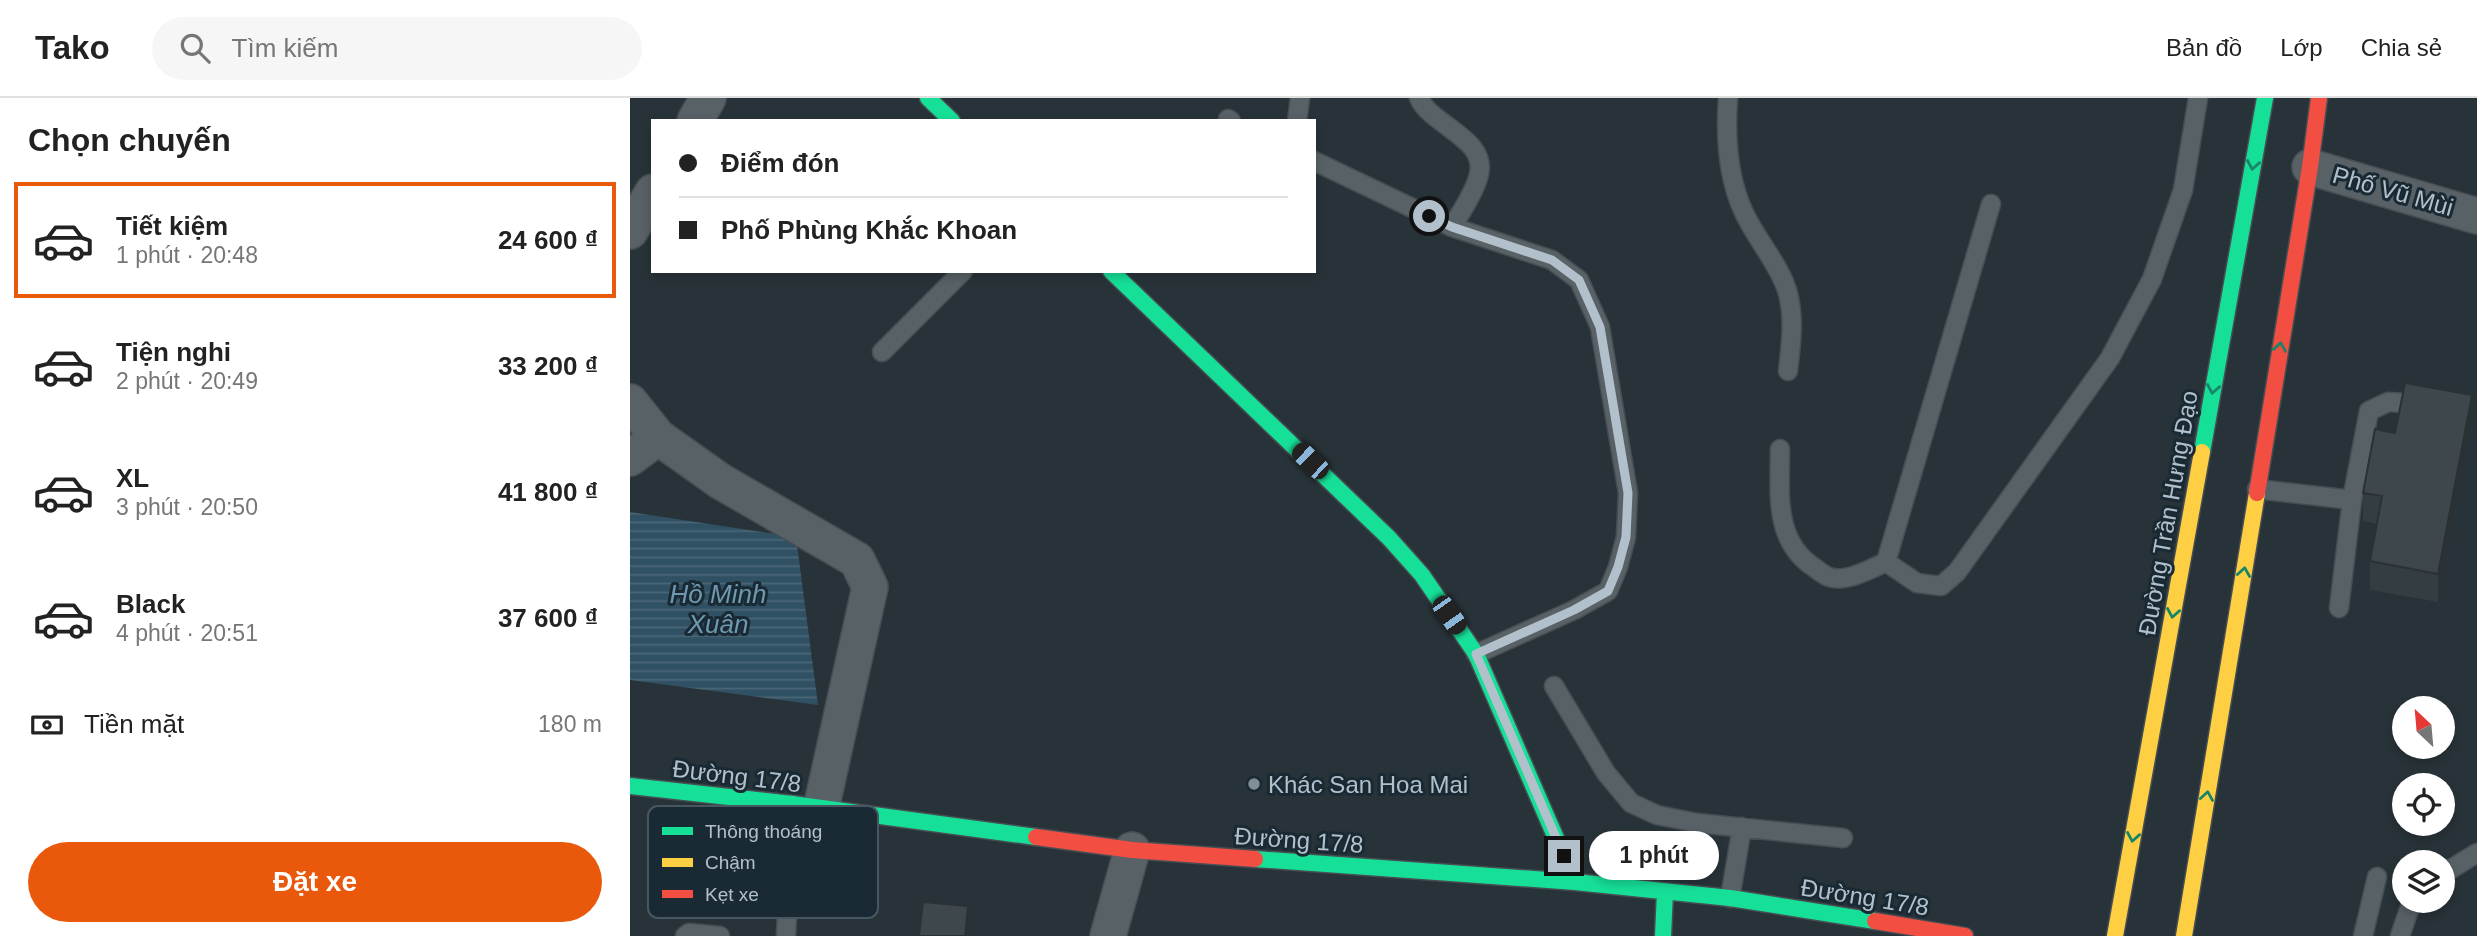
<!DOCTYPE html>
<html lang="vi">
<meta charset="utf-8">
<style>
body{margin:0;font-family:Helvetica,sans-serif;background:#f6f6f6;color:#222;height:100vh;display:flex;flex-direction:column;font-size:26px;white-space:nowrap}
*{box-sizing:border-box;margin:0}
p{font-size:23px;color:#767676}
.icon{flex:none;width:38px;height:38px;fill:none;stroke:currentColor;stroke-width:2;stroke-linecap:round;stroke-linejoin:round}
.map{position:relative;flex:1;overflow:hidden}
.panel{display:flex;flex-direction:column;background:#fff;width:630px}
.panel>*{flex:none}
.banner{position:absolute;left:21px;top:21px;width:665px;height:154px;border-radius:0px;box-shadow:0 4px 10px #0003;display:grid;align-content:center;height:154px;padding:0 28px;background:#fff}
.needle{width:46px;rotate:334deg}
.tools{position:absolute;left:1762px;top:598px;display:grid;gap:14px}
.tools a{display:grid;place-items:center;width:63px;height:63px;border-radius:50%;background:#fff;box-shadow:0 4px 10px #0003;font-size:35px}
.end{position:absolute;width:32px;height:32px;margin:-16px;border:9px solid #b1c0ca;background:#111;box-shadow:0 0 0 4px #111}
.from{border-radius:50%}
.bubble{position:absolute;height:49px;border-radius:24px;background:#fff;box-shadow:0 4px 10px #0003;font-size:23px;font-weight:800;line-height:49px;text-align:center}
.car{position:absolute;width:21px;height:42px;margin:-21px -10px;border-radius:9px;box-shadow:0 0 5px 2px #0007;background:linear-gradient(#222 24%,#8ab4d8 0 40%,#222 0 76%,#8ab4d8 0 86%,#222 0)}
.banner b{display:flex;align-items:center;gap:24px;height:66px;font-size:26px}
.banner b+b{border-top:2px solid #e0e0e0}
.banner i{width:18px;height:18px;background:#222}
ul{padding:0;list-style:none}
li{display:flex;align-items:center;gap:21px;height:116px;margin:0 14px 10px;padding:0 14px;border:4px solid transparent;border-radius:0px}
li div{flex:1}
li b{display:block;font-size:26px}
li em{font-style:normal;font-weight:800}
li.current{border-color:#ea580c}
li>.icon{width:63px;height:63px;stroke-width:1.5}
h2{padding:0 28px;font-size:32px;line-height:84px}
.pay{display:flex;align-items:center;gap:18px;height:77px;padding:0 28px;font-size:26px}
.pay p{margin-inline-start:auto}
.primary-button{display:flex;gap:14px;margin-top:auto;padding:14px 28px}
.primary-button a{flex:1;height:80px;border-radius:42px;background:#ea580c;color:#fff;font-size:28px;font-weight:800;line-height:80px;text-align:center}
header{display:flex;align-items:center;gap:42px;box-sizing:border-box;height:98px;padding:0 35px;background:#fff;border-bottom:2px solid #e0e0e0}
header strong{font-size:33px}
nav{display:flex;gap:38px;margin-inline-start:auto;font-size:24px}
.search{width:490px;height:63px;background:#f6f6f6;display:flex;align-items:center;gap:18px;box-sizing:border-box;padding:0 24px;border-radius:38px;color:#767676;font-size:26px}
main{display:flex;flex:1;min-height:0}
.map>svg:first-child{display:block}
.water{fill:url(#water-rules)}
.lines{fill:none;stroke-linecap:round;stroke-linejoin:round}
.lane-casing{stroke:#464e53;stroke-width:21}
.street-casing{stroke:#464e53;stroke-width:38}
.fast-casing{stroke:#464e53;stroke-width:19}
.slow-casing{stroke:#464e53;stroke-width:19}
.jam-casing{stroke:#464e53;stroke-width:19}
.lane{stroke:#586166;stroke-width:18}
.street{stroke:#586166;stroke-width:35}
.fast{stroke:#16e098;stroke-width:16}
.slow{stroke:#ffcf43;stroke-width:16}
.jam{stroke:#f24e42;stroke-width:16}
.wall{fill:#343d41}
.shaded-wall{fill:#2b3235}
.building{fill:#3d474c;stroke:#2b3235;stroke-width:2}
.oneway{stroke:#188566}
.route{stroke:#b1c0ca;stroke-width:9}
.poi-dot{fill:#818f97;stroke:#1a2a34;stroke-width:2.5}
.labels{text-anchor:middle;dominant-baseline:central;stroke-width:6;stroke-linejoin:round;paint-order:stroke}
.street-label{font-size:24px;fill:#b1c0ca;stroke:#1a2a34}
.poi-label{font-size:24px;fill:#b1c0ca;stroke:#1a2a34;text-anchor:start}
.water-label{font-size:26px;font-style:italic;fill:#6e99b1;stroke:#1a2a34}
.key{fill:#1a2a34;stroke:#475761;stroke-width:2}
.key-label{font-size:19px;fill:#b1c0ca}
</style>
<header>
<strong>Tako</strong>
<div class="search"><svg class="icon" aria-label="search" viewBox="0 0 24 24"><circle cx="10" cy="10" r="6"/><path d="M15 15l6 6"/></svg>Tìm kiếm</div>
<nav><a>Bản đồ</a><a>Lớp</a><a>Chia sẻ</a></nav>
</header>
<main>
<section class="panel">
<h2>Chọn chuyến</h2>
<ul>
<li class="current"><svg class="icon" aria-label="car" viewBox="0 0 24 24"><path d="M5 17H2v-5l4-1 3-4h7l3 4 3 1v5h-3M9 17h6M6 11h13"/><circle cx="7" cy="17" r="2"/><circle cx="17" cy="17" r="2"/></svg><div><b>Tiết kiệm</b><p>1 phút · 20:48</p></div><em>24 600 ₫</em></li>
<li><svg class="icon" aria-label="car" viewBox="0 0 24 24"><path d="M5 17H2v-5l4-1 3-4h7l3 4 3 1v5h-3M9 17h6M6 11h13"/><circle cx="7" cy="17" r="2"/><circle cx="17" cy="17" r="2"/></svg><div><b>Tiện nghi</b><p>2 phút · 20:49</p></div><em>33 200 ₫</em></li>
<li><svg class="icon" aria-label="car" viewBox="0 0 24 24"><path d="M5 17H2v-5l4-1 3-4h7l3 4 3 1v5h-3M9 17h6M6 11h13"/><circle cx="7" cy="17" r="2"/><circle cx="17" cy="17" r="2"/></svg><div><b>XL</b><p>3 phút · 20:50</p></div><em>41 800 ₫</em></li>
<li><svg class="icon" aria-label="car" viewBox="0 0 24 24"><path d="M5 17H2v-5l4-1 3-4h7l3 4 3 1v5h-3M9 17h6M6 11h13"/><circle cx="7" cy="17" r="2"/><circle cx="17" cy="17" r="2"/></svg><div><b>Black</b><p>4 phút · 20:51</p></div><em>37 600 ₫</em></li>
</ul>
<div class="pay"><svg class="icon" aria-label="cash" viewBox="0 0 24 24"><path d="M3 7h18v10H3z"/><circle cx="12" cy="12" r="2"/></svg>Tiền mặt<p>180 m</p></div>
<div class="primary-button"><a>Đặt xe</a></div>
</section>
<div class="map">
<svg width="1847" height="838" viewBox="0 0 1847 838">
<defs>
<pattern id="water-rules" width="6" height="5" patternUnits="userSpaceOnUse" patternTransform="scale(1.75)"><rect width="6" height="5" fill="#305063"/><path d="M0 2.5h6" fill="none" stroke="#4c6778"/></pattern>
</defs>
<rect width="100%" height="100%" fill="#283339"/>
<path class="water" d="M 0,414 L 166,439 L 188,607 L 0,582 Z"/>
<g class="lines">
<defs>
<path id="lane" d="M 789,0 C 801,28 861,41 848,80 C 843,97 831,114 822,129
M 1098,0 C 1095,42 1098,89 1120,126 C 1132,148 1149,168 1157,192 C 1165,219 1161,246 1158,273
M 598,21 L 601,23
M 667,23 L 670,0
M 684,63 L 822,129 L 922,162 L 949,182 L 970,229 L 998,395 L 996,439 L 988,469 L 978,493 L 944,512 L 846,556
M 252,254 L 333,173
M 1150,351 C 1150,395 1143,443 1185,470 C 1189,473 1194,477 1199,479 C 1215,485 1241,471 1256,464 L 1361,106
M 1627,391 L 1722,402
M 1256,464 L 1287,485 L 1311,488 L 1327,474 L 1480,260 L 1522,181 L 1553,92 L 1568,0
M 1709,510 L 1722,402 L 1739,313 L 1758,304 L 1793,306
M 924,588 L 976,675 L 1001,705 L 1027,717 L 1067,725 L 1213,740
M 1813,776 L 1847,755
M 1100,800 L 1112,729
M 55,838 L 59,835 L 90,838
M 156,838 L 162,706
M 1733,838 L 1747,779
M 1770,838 L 1782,803"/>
<path id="street" d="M 65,23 L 78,0
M 1680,69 L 1847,118
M 0,133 L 23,94
M 0,304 L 28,339
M 0,360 L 28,339 L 90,383 L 227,462 L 240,489 L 191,711
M 478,838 L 502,752"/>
<path id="fast" d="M 298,0 L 322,23
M 481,173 L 759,440 L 792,477 L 846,556 L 945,784
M 1572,354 L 1635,0
M 0,688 L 162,706 L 406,739
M 625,761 L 945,784 L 1100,800 L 1245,823
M 1033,838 L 1035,794"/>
<path id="slow" d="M 1485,838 L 1572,354
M 1554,838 L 1627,395"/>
<path id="jam" d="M 1627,395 L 1680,69 L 1689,0
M 406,739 L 502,752 L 625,761
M 1245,823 L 1335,838"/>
</defs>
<use href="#lane" class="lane-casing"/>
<use href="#street" class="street-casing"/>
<use href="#fast" class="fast-casing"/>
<use href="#slow" class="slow-casing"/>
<use href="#jam" class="jam-casing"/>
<use href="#lane" class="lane"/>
<use href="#street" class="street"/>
<use href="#fast" class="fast"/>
<use href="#slow" class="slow"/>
<use href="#jam" class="jam"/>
</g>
<path class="wall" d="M 1842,326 L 1808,504 L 1740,492 L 1740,463 L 1747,426 L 1733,423 L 1733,395 L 1765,335 Z"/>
<path class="shaded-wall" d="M 1842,297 L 1842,326 L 1808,504 L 1808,476 Z
M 338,808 L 338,838 L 335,838 Z"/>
<path class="building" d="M 1775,285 L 1842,297 L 1808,476 L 1740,463 L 1752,398 L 1733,395 L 1745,331 L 1765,335 Z
M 293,804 L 338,808 L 335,838 L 289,838 Z"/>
<defs><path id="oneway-chevron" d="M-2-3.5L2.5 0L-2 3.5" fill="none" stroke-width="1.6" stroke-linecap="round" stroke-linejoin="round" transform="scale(1.75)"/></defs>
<g class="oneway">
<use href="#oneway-chevron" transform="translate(1623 67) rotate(100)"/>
<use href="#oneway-chevron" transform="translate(1650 249) rotate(-81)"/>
<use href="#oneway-chevron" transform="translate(1583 291) rotate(100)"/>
<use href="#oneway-chevron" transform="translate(1614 474) rotate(-81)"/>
<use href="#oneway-chevron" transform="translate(1543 515) rotate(100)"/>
<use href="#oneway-chevron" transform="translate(1577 698) rotate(-81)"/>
<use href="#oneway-chevron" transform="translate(1503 739) rotate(100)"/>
</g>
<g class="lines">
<path class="route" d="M 799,118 L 822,129 L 922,162 L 949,182 L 970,229 L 998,395 L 996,439 L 988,469 L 978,493 L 944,512 L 846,556 L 934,758"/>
</g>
<circle class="poi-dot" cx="624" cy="686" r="7"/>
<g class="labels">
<g class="street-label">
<text transform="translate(1763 93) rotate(16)">Phố Vũ Mùi</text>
<text transform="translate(1538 415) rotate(-80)">Đường Trần Hưng Đạo</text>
<text transform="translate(107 678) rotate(7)">Đường 17/8</text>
<text transform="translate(669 742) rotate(4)">Đường 17/8</text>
<text transform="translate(1235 799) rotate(9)">Đường 17/8</text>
</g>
<g class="poi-label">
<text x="638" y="686">Khác San Hoa Mai</text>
</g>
<g class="water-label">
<text x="88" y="496">Hồ Minh<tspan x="88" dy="30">Xuân</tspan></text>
</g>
</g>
<rect x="18" y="708" width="230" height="112" rx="10" class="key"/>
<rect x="32" y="729" width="31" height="8" fill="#16e098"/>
<rect x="32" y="760" width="31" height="9" fill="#ffcf43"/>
<rect x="32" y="792" width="31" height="8" fill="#f24e42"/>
<g class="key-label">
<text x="75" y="740">Thông thoáng</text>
<text x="75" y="771">Chậm</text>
<text x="75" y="803">Kẹt xe</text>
</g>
</svg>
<div class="tools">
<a><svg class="needle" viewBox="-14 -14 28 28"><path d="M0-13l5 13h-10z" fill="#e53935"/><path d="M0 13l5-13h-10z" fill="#767676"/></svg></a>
<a><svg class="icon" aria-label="locate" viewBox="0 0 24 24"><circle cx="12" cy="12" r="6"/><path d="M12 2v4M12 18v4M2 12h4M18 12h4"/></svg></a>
<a><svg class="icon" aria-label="layers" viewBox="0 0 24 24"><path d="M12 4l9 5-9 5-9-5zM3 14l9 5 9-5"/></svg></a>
</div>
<i class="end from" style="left:799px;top:118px"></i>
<i class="end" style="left:934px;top:758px"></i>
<div class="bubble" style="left:959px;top:733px;width:130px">1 phút</div>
<i class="car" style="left:680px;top:363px;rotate:314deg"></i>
<i class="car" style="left:819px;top:517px;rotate:145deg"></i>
<div class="banner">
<b><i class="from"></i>Điểm đón</b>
<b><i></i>Phố Phùng Khắc Khoan</b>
</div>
</div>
</main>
